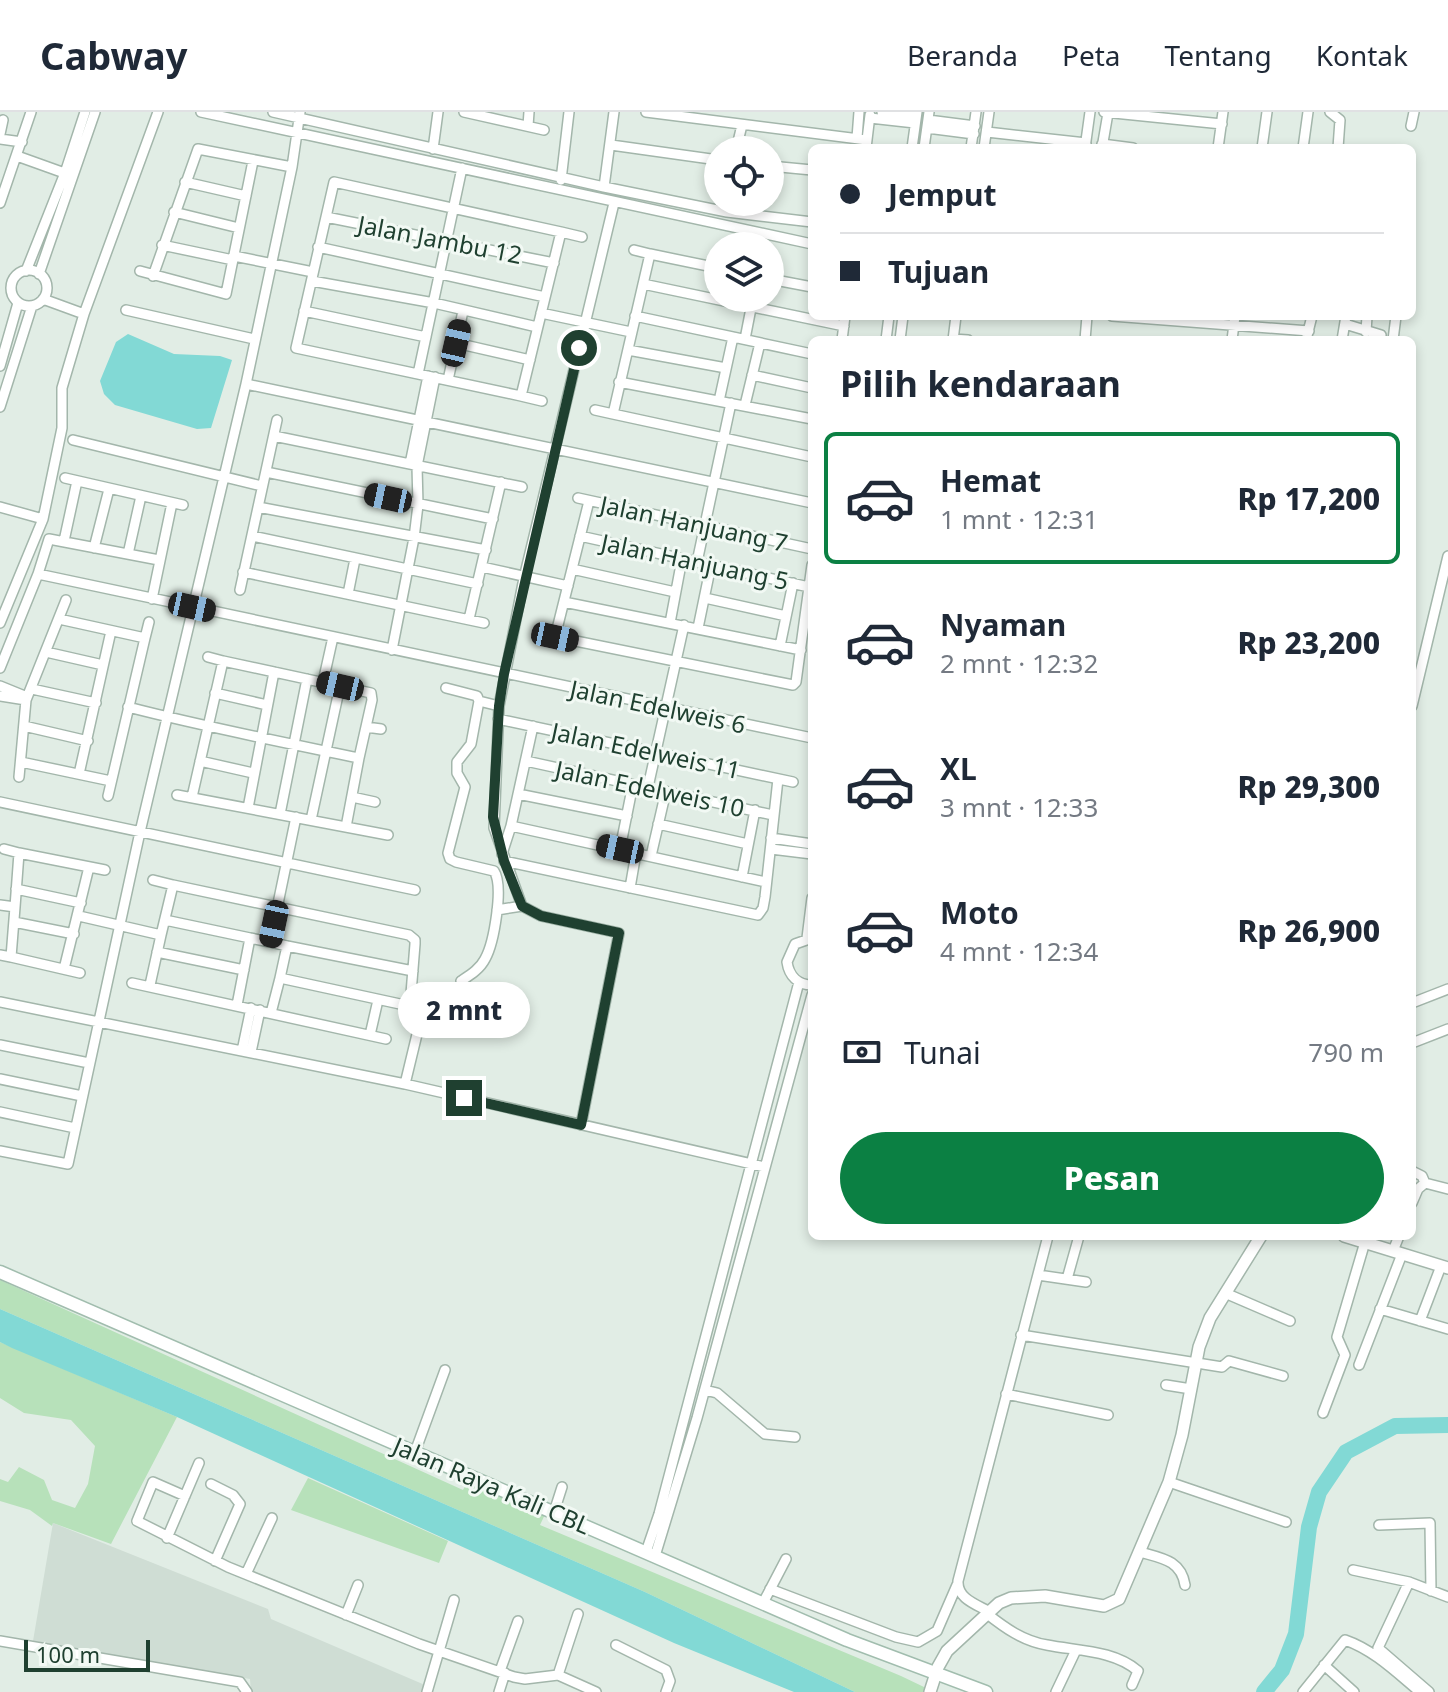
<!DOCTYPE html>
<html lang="id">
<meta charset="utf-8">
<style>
body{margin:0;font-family:"Noto Sans",sans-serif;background:#f6f6f7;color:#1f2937;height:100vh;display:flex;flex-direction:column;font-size:30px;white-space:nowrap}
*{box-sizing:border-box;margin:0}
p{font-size:26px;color:#747a83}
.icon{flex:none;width:44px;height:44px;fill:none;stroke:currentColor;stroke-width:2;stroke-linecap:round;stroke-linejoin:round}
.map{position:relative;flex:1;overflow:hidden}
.panel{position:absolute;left:808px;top:224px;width:608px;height:904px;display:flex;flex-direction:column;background:#fff;border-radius:12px;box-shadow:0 4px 12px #0003}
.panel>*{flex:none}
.hud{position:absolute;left:808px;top:32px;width:608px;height:176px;border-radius:12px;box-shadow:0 4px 12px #0003;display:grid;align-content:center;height:176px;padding:0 32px;background:#fff}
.tools{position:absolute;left:704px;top:24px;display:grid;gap:16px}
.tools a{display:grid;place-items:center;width:80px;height:80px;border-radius:50%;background:#fff;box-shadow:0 4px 12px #0003;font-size:40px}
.scale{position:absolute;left:24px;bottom:20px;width:126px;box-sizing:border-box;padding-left:8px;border:4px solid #1f4030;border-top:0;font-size:22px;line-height:28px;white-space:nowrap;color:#1f4030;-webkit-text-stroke:6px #f2f9f4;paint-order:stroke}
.end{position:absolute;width:36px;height:36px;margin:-18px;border:10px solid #1f4030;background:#fff;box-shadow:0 0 0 4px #fff}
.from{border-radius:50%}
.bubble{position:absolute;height:56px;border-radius:28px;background:#fff;box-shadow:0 4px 12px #0003;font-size:26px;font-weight:800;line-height:56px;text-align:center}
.car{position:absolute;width:24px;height:48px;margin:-24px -12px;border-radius:10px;box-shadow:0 0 6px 2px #0007;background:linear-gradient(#222 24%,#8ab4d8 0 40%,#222 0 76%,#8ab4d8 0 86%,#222 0)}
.hud b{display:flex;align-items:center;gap:28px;height:76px;font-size:30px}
.hud b+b{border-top:2px solid #e0e1e3}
.hud i{width:20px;height:20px;background:#1f2937}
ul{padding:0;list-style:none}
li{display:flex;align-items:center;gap:24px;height:132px;margin:0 16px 12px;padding:0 16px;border:4px solid transparent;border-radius:12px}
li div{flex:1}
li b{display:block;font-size:30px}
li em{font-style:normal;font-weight:800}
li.active{border-color:#0b8043}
li>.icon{width:72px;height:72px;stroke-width:1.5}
h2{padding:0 32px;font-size:36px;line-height:96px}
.pay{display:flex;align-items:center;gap:20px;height:88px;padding:0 32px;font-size:30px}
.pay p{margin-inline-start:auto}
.button{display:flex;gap:16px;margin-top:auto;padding:16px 32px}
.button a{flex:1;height:92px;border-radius:48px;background:#0b8043;color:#fff;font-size:32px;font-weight:800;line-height:92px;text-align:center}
header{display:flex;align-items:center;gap:48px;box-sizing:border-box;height:112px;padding:0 40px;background:#fff;border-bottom:2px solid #e0e1e3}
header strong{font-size:38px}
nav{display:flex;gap:44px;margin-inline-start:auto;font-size:28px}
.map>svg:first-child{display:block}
.built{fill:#cfddd4}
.green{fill:#b7e1ba}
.water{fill:#82d9d5}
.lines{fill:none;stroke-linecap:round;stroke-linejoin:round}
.river{stroke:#82d9d5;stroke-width:16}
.minor-casing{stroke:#a3b6ab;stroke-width:12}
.tertiary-casing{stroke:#a3b6ab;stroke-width:14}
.secondary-casing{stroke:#a1bdae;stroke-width:15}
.minor{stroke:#fff;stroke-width:9}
.tertiary{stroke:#fff;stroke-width:11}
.secondary{stroke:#fff;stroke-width:12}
.route{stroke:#1f4030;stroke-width:10}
.labels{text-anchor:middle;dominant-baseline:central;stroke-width:6;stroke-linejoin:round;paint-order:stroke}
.street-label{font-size:24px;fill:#1f4030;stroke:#f2f9f4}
</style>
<header>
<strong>Cabway</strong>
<nav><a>Beranda</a><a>Peta</a><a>Tentang</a><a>Kontak</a></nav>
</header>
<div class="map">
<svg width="1448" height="1580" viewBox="0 0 1448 1580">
<rect width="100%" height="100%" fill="#e1ede5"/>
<path class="built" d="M 53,1411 L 268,1497 L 271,1507 L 432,1576 L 431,1580 L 251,1580 L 250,1567 L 33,1529 Z"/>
<path class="green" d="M 0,1168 L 463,1378 L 470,1365 L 548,1396 L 540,1413 L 901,1564 L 924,1575 L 926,1580 L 855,1580 L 645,1480 L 0,1197 Z
M 0,1230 L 177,1305 L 111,1432 L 53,1411 L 52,1414 L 30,1398 L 0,1389 L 0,1367 L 8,1370 L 19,1355 L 44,1368 L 52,1388 L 75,1396 L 88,1372 L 95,1334 L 71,1308 L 24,1301 L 0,1286 Z
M 308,1366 L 448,1429 L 439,1451 L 291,1398 Z"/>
<path class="water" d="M 128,222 L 174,242 L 220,244 L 232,248 L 211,316 L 197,317 L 115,293 L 104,282 L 100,269 L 116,230 Z
M 0,1197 L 645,1480 L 855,1580 L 794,1580 L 674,1531 L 177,1305 L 12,1236 L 0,1230 Z"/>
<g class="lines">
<path class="river" d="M 1264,1580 L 1282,1558 L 1296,1522 L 1309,1415 L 1319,1380 L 1346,1340 L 1395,1314 L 1448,1313"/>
<defs>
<path id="minor" d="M 201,0 L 812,132
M 273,0 L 604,75 L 727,100 L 812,110
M 300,0 L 292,55 L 246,272 L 812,391
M 464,0 L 544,18
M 646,0 L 867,28
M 882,0 L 916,4
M 1104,0 L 1222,12
M 1330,0 L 1340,8 L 1338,36
M 870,6 L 915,11
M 928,8 L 975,14
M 528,14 L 529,0
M 1411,14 L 1414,0
M 927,16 L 974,22
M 987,20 L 1086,31
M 0,22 L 3,8
M 857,26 L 859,0
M 0,27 L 22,30
M 1102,32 L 1133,36
M 611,33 L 718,48
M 866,36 L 870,3
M 912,36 L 917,0
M 924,36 L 929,0
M 971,36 L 976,0
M 984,36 L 989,0
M 1085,36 L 1090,0
M 1102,36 L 1108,1
M 1218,36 L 1223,0
M 1262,36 L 1267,0
M 1303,36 L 1308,0
M 433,37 L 438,0
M 736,38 L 742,13
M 17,44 L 70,63
M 770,54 L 812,58
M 561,68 L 569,0
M 185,70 L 246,84
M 334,70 L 561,120 L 521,284 L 296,236 Z
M 604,75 L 614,0
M 0,91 L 31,0
M 174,100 L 239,116
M 326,105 L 554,151
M 561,120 L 582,125
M 162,133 L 233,148
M 318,135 L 545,185
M 634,138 L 650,142
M 234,144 L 313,160
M 718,156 L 650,142 L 613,302 L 812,345
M11 176a18 18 0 1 1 36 0a18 18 0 1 1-36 0Z
M 26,159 L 65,61 L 85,0
M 140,159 L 226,182 L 253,49
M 39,162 L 95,0
M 153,164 L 198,37 L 292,55
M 770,167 L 812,175
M 312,169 L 434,191 L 537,215
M 643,172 L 844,214
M 43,187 L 84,202
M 126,198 L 254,227
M 304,199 L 426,225
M 541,201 L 631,220
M 635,204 L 812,242
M 1112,204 L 1309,219
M 1345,212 L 1381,223
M 1366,220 L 1367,204
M 745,227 L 753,186
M 953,227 L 968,228
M 842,228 L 845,204
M 886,228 L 889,204
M 900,228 L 903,204
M 953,228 L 956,204
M 1085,228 L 1087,204
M 1232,228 L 1235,204
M 1306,228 L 1312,204
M 1342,228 L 1346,204
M 1393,228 L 1396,204
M 456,231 L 530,248
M 628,238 L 726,256
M 0,254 L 18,191
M 418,262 L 462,56
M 752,263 L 812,276
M 448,268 L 463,199
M 619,270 L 812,307
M 521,284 L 542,289
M 719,289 L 733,225
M 745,293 L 760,231
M 0,295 L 32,194
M 595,298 L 613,302
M 274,324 L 522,375
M 73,328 L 262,374
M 410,352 L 428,264
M 266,360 L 493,407
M 65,366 L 183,393
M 578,386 L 812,437
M 0,395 L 43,407 L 62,316 L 62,276 L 84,202 L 158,0
M 258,395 L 486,438
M 252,424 L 478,472
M 580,424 L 809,475
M 64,429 L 77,369
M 94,436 L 109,377
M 128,442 L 141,384
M 697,450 L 731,291
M 482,455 L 568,474
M 572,457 L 675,480
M 243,460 L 484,511
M 38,462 L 49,427 L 159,448
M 240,478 L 277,308
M 348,482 L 355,447
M 705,486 L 786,504
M 152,487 L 172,391
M 564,490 L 801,538
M 59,507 L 145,526 L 108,684
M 469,507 L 501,370
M 0,511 L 43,407
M 670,511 L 682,447
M 698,516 L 711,453
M 541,522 L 793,573 L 796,570 L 812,453
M 555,525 L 589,389
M 145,526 L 149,510
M 780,534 L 793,471
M 392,538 L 414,426 L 418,393 L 417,354 L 435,265
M 46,540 L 103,553
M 208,545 L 223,549
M 0,556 L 38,462 L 812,626
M 323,570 L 333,525
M 0,574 L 27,585
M 446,576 L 477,584 L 479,589 L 499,594
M 32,577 L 96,591
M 215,581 L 267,593
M 0,584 L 26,588
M 1412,594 L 1448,444
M 128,595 C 205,615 282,630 359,646 L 372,588 L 371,581 L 223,549 L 192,685
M 498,607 L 793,670
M 24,614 L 88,629
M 366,615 L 381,617
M 200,649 L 253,661
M 526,649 L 773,703
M 21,650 L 111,669
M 79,662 L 111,519
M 19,665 L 26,588 L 66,488
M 648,675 L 684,513
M 518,682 L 627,704
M 177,683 L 388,723
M 352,685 L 375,690
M 0,690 L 415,778
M 248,696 L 274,560
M 280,702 L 307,567
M 311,708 L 340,574
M 658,712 L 748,732
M 511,714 L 766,770
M 346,715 L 359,646
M 771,726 L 812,732
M 620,737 L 633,672
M 771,737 L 812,742
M 19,741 L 105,758
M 502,742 L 511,714 L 533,614
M 651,744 L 666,679
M 504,749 L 758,803 L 763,796 L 765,785 L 778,667
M 742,765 L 755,698
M 153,768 L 173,773
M 630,776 L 636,741
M 16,777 L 81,791
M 0,793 L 15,795 L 19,741 L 4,737
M 497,798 L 522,794
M 79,804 L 161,823 L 173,773 L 409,823 L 415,828 L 415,832 L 410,894
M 165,808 L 250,826
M 14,810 L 74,822
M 807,826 L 812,786
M 812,826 L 795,832 L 787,850 C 789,864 798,873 812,873
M 287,834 L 270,830 L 296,705
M 157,840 L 244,858
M 0,843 L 11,845 L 15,795
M 11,845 L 80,861
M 64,857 L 89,755
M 413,859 L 287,834 L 280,866 L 423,897
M 461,869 C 470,863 480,857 485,847 C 494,831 504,774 494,759 L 456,750 L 450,747 L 448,741 L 465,675 L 457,661 L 457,650 L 471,632 L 479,589
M 132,871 L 386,927
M 150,873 L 161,823
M 0,890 L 405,972 L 765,1055
M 1412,891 L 1448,877
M 237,893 L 250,826 L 270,830
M 271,901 L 280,866
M 370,923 L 378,888
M 1412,931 L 1448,917
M 0,933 L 89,951
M 242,939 L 251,896
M 251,940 L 260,898
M 0,967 L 82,984
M 405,972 L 426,885
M 0,1000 L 75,1016
M 581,1013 L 619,821 L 541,804 L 522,794 L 494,716 L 499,594 L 524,466 L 614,91
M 0,1039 L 68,1052 L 140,720 L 246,272
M 1412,1059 L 1422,1064 L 1425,1071
M 1412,1091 L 1418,1077 L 1425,1071 L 1448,1077
M 1393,1139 L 1399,1124
M 1038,1163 L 1086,1170
M 1067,1167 L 1079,1124
M 1225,1181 L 1290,1209
M 1380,1197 L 1448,1217
M 1420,1209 L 1441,1154
M 1021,1223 L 1222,1255 L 1229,1249 L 1283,1264
M 1359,1253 L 1402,1142
M 1166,1273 L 1191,1277
M 705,1278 L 717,1281 L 765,1322 L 795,1325
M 1006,1282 L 1108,1303
M 1323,1301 L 1345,1243 L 1337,1225 L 1365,1130
M 415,1340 L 445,1258
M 1169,1370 L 1286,1410
M 211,1372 L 233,1383 L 240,1392 L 215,1449
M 185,1384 L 153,1370 L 137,1409 L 228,1455 L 419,1532 L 514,1565 L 525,1567 L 558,1563 L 596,1580
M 554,1400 L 562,1375
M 1379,1413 L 1430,1411 L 1431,1479
M 167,1426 L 199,1351
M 646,1440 L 659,1402 L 799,870
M 1140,1440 C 1161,1446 1181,1448 1185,1473
M 655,1444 L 697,1306 L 812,883
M 1353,1458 L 1409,1470 L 1448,1485
M 246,1462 L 272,1406
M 1409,1470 L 1378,1536 L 1429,1580
M 770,1477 L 896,1525 L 918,1530 L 937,1519 L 957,1473
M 763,1491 L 786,1447
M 988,1499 C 975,1492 957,1486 958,1469 L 1048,1124
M 986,1501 C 1005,1516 1023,1529 1047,1533 C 1077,1539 1114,1538 1138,1559 L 1132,1573
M 346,1503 L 358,1473
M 0,1529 L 240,1570 L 247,1580
M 616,1533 L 666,1558 L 670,1569 L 666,1580
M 1324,1553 L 1354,1580
M 500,1559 L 518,1509
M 558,1563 L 578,1502
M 427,1580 L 454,1488
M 499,1580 L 505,1561
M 1056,1580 L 1076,1538
M 1303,1580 L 1345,1528 C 1374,1538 1397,1561 1420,1580"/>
<path id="tertiary" d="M 1344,1124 L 1448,1156
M 930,1580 L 938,1555 L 947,1539 L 999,1491 L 1011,1486 L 1045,1484 L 1104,1494 L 1119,1487 L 1169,1370 L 1182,1323 L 1199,1235 L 1210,1206 L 1261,1124"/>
<path id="secondary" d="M 0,1160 L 847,1528 L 986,1580"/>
</defs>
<use href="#minor" class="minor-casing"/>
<use href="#tertiary" class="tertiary-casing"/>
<use href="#secondary" class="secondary-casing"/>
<use href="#minor" class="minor"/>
<use href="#tertiary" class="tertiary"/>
<use href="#secondary" class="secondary"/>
</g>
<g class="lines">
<path class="route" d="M 464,986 L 581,1013 L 619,821 L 541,804 L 522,794 L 504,749 L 493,705 L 499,594 L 504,562 L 579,236"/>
</g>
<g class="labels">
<g class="street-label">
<text transform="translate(440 127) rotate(11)">Jalan Jambu 12</text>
<text transform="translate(694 411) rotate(12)">Jalan Hanjuang 7</text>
<text transform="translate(695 449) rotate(12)">Jalan Hanjuang 5</text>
<text transform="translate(658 594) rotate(12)">Jalan Edelweis 6</text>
<text transform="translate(646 638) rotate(12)">Jalan Edelweis 11</text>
<text transform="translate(650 676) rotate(12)">Jalan Edelweis 10</text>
<text transform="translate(492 1373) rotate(23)">Jalan Raya Kali CBL</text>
</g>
</g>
</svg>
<div class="tools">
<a><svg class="icon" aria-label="locate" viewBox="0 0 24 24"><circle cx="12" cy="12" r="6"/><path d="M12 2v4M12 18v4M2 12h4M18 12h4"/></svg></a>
<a><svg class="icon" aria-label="layers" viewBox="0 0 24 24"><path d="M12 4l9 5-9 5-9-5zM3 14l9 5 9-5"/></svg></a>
</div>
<div class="scale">100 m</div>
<i class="end from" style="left:579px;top:236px"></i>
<i class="end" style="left:464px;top:986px"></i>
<div class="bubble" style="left:398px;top:870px;width:132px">2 mnt</div>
<i class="car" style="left:456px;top:231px;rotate:13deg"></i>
<i class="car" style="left:388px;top:386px;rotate:282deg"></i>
<i class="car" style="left:192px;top:495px;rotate:102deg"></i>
<i class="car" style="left:555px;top:525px;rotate:102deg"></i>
<i class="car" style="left:340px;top:574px;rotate:283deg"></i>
<i class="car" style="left:620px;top:737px;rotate:282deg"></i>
<i class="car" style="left:274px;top:812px;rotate:192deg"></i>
<div class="hud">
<b><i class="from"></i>Jemput</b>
<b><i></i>Tujuan</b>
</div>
<section class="panel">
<h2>Pilih kendaraan</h2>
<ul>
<li class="active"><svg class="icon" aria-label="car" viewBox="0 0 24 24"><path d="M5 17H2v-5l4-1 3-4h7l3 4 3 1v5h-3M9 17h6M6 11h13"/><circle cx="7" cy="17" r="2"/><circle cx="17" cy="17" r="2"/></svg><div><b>Hemat</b><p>1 mnt · 12:31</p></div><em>Rp 17,200</em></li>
<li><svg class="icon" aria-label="car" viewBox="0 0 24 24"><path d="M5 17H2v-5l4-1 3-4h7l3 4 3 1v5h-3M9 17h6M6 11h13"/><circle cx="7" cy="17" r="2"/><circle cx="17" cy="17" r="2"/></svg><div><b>Nyaman</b><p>2 mnt · 12:32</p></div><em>Rp 23,200</em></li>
<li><svg class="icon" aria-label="car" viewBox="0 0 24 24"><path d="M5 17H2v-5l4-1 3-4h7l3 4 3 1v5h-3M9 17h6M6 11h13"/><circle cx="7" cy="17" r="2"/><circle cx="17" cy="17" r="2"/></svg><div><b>XL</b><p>3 mnt · 12:33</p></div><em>Rp 29,300</em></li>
<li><svg class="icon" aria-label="car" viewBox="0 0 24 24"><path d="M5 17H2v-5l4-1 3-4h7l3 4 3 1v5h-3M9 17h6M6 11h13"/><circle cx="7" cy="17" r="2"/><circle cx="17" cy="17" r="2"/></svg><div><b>Moto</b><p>4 mnt · 12:34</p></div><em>Rp 26,900</em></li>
</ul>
<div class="pay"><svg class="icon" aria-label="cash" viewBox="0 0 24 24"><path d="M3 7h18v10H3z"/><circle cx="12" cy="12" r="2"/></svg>Tunai<p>790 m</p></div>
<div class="button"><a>Pesan</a></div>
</section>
</div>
